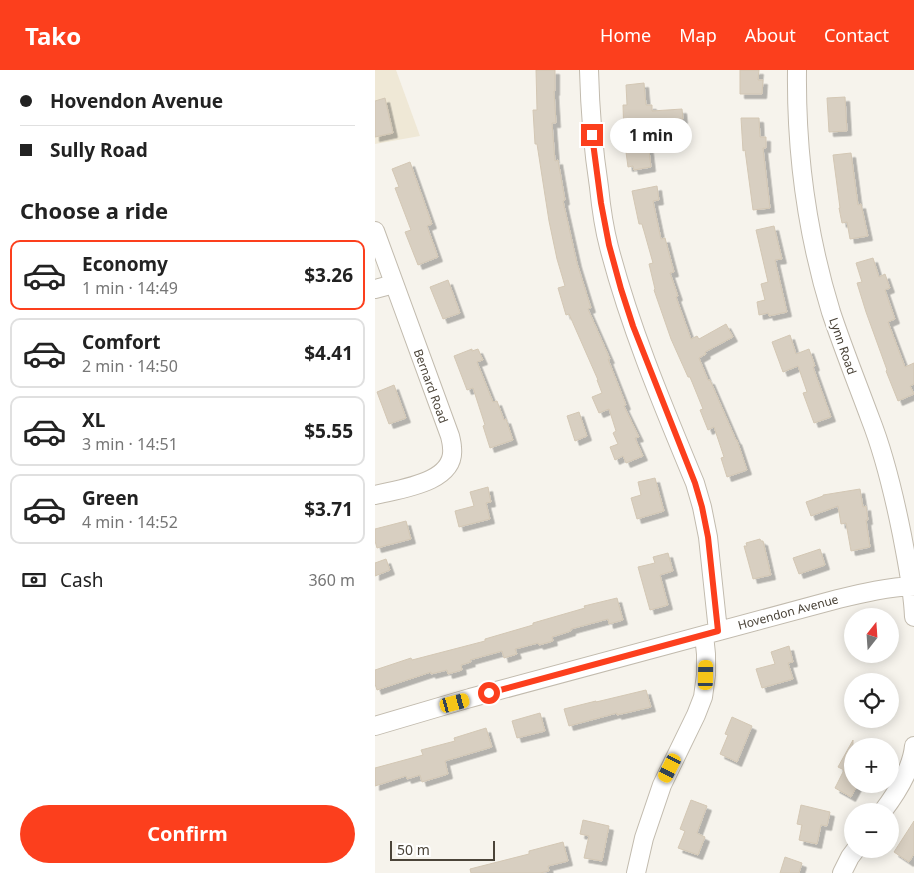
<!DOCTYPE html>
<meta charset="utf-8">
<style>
body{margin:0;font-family:"Noto Sans",sans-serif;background:#f6f6f6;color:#222;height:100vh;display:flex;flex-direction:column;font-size:19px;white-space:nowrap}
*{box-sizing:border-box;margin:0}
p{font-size:16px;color:#767676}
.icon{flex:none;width:28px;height:28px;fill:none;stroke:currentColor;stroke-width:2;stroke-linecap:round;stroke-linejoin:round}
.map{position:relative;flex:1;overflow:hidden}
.sheet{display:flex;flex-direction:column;background:#fff;width:375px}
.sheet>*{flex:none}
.top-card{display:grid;align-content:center;height:110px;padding:0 20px;background:#fff}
.needle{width:32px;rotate:17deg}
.controls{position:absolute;left:469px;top:538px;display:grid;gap:10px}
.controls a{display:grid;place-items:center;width:55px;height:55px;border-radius:50%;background:#fff;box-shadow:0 2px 12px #0003;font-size:25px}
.scale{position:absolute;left:15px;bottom:12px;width:105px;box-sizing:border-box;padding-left:5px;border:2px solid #4b4439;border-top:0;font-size:14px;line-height:18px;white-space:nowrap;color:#4b4439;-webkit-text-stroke:4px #fff;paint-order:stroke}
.end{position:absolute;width:22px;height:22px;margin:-11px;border:6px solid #fc3f1d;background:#fff;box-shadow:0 0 0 2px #fff}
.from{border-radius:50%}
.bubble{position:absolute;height:35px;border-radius:18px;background:#fff;box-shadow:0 2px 12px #0003;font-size:16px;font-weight:700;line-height:35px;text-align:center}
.car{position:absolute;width:15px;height:30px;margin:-15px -8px;border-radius:6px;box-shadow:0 0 4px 1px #0007;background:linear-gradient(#f5c518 24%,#345 0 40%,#f5c518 0 76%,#345 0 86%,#f5c518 0)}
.top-card b{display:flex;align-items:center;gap:18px;height:48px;font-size:19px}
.top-card b+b{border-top:1px solid #e0e0e0}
.top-card i{width:12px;height:12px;background:#222}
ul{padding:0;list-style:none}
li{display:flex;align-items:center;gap:15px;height:70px;margin:0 10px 8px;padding:0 10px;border:2px solid #e0e0e0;border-radius:10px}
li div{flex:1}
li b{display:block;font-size:19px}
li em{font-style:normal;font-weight:700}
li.on{border-color:#fc3f1d}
li>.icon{width:45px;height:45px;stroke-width:1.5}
h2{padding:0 20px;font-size:22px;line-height:60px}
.pay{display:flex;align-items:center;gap:12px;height:55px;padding:0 20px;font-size:19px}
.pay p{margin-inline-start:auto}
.action{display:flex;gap:10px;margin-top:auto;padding:10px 20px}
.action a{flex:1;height:58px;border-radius:30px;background:#fc3f1d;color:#fff;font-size:20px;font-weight:700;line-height:58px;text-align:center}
header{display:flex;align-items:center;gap:30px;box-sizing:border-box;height:70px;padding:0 25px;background:#fc3f1d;color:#fff}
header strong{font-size:24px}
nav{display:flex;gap:28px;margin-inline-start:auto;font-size:18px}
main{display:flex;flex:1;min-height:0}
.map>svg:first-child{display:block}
.education{fill:#efe8d6}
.building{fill:#d8cfc1;stroke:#d3c7b4;filter:url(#shadow)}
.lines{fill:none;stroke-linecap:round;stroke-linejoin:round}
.minor-casing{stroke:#c2bbae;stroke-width:20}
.minor{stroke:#fff;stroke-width:18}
.route{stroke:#fc3f1d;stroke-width:6}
.labels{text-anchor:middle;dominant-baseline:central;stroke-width:5;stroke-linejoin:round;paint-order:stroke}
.street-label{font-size:12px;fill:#4b4439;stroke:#fff}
</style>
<header>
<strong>Tako</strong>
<nav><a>Home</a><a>Map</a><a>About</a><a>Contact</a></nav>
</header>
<main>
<section class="sheet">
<div class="top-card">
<b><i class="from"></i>Hovendon Avenue</b>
<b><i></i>Sully Road</b>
</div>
<h2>Choose a ride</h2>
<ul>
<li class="on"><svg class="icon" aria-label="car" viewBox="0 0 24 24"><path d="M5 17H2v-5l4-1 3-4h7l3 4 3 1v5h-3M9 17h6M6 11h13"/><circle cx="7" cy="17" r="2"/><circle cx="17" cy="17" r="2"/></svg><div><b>Economy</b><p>1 min · 14:49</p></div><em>$3.26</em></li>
<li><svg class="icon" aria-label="car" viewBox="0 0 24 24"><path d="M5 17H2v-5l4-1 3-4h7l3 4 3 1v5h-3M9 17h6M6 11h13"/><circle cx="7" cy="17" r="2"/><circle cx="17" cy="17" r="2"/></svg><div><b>Comfort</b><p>2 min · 14:50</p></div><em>$4.41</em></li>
<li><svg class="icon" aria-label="car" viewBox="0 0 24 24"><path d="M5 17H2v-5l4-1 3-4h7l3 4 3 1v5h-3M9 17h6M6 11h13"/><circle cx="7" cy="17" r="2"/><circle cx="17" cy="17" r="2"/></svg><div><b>XL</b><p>3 min · 14:51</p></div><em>$5.55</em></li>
<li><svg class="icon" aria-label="car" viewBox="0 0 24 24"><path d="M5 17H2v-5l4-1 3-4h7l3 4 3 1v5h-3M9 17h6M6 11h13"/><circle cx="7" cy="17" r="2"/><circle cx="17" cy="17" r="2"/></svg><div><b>Green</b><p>4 min · 14:52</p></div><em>$3.71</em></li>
</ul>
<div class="pay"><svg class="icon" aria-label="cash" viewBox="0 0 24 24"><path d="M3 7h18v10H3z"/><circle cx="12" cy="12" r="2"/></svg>Cash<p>360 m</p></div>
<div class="action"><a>Confirm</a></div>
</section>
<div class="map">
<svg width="539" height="803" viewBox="0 0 539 803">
<defs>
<filter id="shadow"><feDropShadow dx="4.5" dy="4.5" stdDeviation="0" flood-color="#0004"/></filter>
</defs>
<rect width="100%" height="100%" fill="#f6f3ec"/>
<path class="education" d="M 0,0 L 21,0 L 45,66 L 0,74 Z"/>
<path class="building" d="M 161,0 L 180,0 L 180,21 L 179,21 L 181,53 L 177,53 L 180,91 L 183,90 L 190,130 L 188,131 L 202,193 L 216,238 L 213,239 L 235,289 L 233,289 L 251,335 L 249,336 L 264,367 L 260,368 L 268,386 L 251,393 L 248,386 L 240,390 L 235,377 L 243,374 L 238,363 L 241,361 L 234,339 L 224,343 L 217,327 L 227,323 L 222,310 L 223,310 L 194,244 L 191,245 L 183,218 L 190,216 L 182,189 L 174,151 L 162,74 L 160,74 L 158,40 L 162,40 Z
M 365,0 L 384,0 L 383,10 L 388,10 L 387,24 L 365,24 Z
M 269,13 L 271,35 L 277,35 L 277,41 L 307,39 L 308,49 L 279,52 L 282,70 L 273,72 L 276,97 L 259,100 L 258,96 L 253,97 L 249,67 L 248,35 L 252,35 L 251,15 Z
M 470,27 L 472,61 L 454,62 L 452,28 Z
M 10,28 L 18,63 L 0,67 L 0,31 Z
M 366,48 L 384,48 L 385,67 L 391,67 L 391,78 L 388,78 L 395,138 L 378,140 L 370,80 L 368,81 Z
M 476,83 L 483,135 L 486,134 L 493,166 L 475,169 L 472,152 L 467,153 L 464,138 L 465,138 L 458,85 Z
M 35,92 L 57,154 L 52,156 L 63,187 L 43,195 L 30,162 L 36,160 L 20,118 L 24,117 L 17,99 Z
M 282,116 L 284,130 L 278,131 L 286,169 L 290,168 L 299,202 L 295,203 L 303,226 L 301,227 L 316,269 L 322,266 L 324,269 L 351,254 L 358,267 L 330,282 L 331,284 L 324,288 L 333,310 L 335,310 L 361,370 L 362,370 L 372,400 L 352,407 L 346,388 L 349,387 L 339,357 L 333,360 L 325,340 L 328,339 L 315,307 L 313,307 L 296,269 L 279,220 L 280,219 L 274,194 L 278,193 L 267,154 L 264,154 L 257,121 Z
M 399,156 L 407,189 L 400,190 L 412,242 L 394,246 L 393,243 L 384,245 L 382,232 L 390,230 L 386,214 L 393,212 L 381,160 Z
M 498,188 L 504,207 L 510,204 L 515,218 L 510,220 L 520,249 L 513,252 L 530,297 L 539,293 L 539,314 L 535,316 L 539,324 L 523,331 L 511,301 L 512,300 L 491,242 L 482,213 L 487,212 L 481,193 Z
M 73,210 L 85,243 L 68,249 L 55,217 Z
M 415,265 L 421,284 L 434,279 L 440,296 L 438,297 L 456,347 L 439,353 L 428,323 L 432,322 L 423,296 L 408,302 L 397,272 Z
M 97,279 L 97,281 L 103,279 L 108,290 L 102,292 L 118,332 L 122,331 L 129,350 L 131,349 L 138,370 L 115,378 L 108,356 L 110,355 L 98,318 L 92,320 L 79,286 Z
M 19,315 L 31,348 L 14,354 L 2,322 Z
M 204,342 L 212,366 L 200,371 L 192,346 Z
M 280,408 L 289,441 L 262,449 L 256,428 L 266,425 L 263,412 Z
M 113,417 L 116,432 L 111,433 L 115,449 L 84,457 L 80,441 L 99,436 L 95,422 Z
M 485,419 L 488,437 L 491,436 L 493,450 L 491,450 L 495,477 L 476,481 L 471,453 L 466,454 L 463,436 L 436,446 L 431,432 L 448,426 L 448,425 Z
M 31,451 L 36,469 L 2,478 L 0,471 L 0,459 Z
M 385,469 L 386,471 L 388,471 L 396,505 L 378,509 L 369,476 L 372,476 L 371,473 Z
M 445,479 L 450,495 L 424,504 L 418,488 Z
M 293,483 L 298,501 L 285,505 L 293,535 L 275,540 L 263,497 L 280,493 L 278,487 Z
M 11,489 L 15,500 L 0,506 L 0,493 Z
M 242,528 L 248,550 L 234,554 L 233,549 L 196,559 L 196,561 L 177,567 L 178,571 L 164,575 L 163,573 L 140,579 L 142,584 L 129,588 L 127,581 L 95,590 L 96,592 L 86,595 L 87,600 L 73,604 L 72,600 L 56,604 L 56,602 L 2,620 L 0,614 L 0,600 L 36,588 L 37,590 L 110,571 L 110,569 L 158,555 L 158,553 L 210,538 L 209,536 Z
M 414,576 L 418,592 L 413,593 L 418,609 L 387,618 L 381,599 L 400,594 L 396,582 Z
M 271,620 L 276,637 L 242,645 L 242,643 L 194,656 L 189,639 L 221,631 L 221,632 Z
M 165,643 L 170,661 L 142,668 L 137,651 Z
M 357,647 L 377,656 L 362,692 L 345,684 L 353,665 L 350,664 Z
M 111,658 L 117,677 L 70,691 L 73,704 L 47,712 L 45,705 L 32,709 L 31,706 L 0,716 L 0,698 L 48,685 L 46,680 L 80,671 L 79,668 Z
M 478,670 L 478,714 L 483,714 L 476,727 L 460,718 L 469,700 L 463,697 Z
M 316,730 L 332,736 L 322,763 L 330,767 L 323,785 L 303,778 L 310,761 L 305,759 Z
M 426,735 L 455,742 L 452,756 L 446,755 L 442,774 L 424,770 L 427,755 L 422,754 Z
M 208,750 L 234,756 L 227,791 L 209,788 L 214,766 L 205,764 Z
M 539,751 L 539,784 L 534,792 L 519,782 Z
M 188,772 L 193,791 L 173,796 L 174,801 L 165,803 L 96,803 L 95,799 L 154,784 L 154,781 Z
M 410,787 L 427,793 L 424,803 L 405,803 Z"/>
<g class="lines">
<defs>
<path id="minor" d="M 214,0 C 215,39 218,78 224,117 C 226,137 229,158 234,177 C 255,258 288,336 320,413 L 327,437 L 333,467 L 343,561
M 422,0 C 421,81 432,164 456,242 C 468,278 482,313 495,348 C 510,386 519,425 527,465 C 532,492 538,519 539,547
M 0,161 L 75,366 C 76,370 77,374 77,378 C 81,413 24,419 0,425
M 0,219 L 19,214
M 0,656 L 95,628 L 463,529 C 488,523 513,517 539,516
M 508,741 C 521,724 537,698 539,676
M 261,803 L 269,768 L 287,715 L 321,645 L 328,627 L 331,605 L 331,584 L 329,565
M 467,803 L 475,787 L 481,779"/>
</defs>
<use href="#minor" class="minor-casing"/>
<use href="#minor" class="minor"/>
</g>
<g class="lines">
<path class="route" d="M 114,623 L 343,561 L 333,467 L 327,437 L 320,413 L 258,256 L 246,219 L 234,175 L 226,133 L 217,65"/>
</g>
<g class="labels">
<g class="street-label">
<text transform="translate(468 276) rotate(71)">Lynn Road</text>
<text transform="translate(56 316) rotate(70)">Bernard Road</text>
<text transform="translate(413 542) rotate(-15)">Hovendon Avenue</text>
</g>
</g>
</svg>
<div class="controls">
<a><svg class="needle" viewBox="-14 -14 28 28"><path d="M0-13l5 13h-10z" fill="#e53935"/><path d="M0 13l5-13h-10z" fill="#767676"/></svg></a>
<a><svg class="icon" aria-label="locate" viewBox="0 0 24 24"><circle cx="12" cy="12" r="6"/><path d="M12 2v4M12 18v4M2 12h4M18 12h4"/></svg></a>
<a>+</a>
<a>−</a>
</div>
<div class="scale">50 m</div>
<i class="end from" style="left:114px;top:623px"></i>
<i class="end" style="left:217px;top:65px"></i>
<div class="bubble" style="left:235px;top:48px;width:82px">1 min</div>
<i class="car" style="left:331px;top:605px;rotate:1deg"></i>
<i class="car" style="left:80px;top:633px;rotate:75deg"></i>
<i class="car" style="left:295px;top:698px;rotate:207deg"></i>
</div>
</main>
